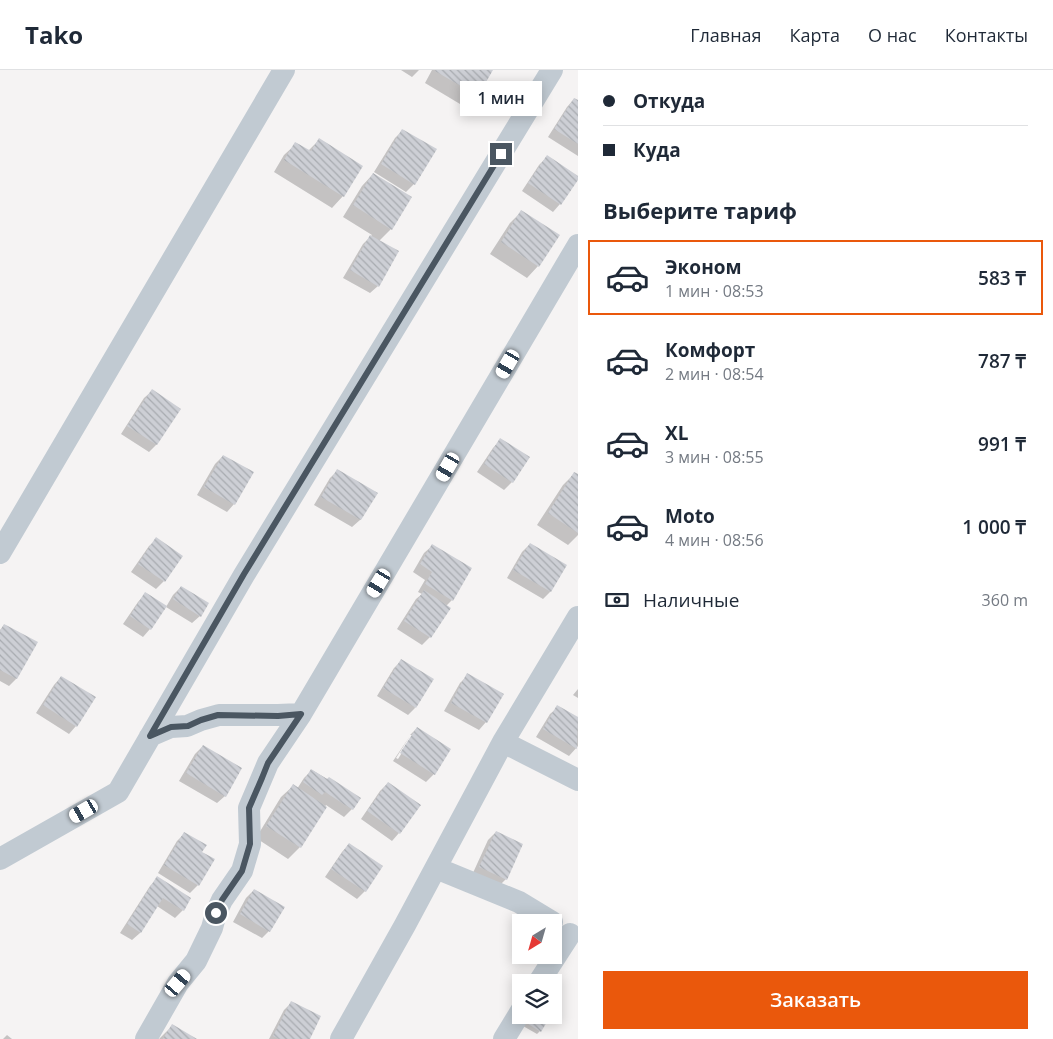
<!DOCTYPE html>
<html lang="ru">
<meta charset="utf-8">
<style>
body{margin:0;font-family:"Open Sans",sans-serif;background:#f2f2f3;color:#1f2937;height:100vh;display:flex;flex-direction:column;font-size:19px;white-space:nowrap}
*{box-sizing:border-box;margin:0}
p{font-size:16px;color:#747a83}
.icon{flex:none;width:28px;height:28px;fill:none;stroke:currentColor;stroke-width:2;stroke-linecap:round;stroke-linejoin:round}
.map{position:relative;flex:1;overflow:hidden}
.details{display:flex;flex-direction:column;background:#fff;width:475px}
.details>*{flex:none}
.guide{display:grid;align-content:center;height:110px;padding:0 25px;background:#fff}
.needle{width:32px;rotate:217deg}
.buttons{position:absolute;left:512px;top:844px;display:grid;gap:10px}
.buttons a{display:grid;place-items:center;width:50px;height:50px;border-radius:0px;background:#fff;box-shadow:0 2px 12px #0003;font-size:25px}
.end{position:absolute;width:22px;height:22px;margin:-11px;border:6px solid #4a5661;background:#fff;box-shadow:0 0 0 2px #fff}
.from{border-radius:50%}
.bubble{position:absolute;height:35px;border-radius:0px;background:#fff;box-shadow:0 2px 12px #0003;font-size:16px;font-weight:600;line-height:35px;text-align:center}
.car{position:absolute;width:15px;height:30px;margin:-15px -8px;border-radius:6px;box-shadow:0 0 4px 1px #0007;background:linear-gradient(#fff 24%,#345 0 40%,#fff 0 76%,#345 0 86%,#fff 0)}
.guide b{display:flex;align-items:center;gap:18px;height:48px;font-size:19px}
.guide b+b{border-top:1px solid #e0e1e3}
.guide i{width:12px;height:12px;background:#1f2937}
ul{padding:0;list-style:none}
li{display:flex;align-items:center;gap:15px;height:75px;margin:0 10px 8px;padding:0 15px;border:2px solid transparent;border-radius:0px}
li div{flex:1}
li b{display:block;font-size:19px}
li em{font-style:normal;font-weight:600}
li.on{border-color:#ea580c}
li>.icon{width:45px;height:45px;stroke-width:1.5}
h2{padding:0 25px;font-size:22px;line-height:60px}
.pay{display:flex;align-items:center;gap:12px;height:55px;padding:0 25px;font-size:19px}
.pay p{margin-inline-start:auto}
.primary-button{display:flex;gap:10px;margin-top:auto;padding:10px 25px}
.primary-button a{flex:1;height:58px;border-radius:0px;background:#ea580c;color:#fff;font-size:20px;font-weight:600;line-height:58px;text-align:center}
header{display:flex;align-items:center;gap:30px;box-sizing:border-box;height:70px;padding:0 25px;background:#fff;border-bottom:1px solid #e0e1e3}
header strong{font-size:24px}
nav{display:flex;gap:28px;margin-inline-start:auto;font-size:18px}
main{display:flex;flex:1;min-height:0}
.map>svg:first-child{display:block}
.shadow{fill:#0003}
.building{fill:url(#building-back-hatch)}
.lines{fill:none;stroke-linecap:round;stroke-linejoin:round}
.minor{stroke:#c1cad2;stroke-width:22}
.route{stroke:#4a5661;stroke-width:6}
</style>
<header>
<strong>Tako</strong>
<nav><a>Главная</a><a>Карта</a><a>О нас</a><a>Контакты</a></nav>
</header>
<main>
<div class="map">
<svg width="578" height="969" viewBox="0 0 578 969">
<defs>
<pattern id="building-back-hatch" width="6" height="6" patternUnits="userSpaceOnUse" patternTransform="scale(1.25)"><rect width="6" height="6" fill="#cdcfd5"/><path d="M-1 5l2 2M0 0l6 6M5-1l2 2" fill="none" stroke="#a8abb0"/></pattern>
</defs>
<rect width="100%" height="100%" fill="#f5f3f3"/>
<path class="shadow" d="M 401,0 L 419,0 L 412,7 Z
M 432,0 L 492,0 L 477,25 L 465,37 L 425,13 Z
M 574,29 L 578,32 L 578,86 L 548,67 L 567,37 Z
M 403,60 L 414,114 L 406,122 L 374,102 L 395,68 Z
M 319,70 L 343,126 L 332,138 L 274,102 L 284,85 L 296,74 L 308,81 Z
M 547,87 L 578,108 L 560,134 L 553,142 L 522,121 L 539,95 Z
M 373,104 L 391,159 L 379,171 L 378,216 L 370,223 L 343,208 L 363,174 L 372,165 L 343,147 L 362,116 Z
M 521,142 L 538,196 L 527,208 L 490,184 L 510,153 Z
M 152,321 L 180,339 L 156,375 L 149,382 L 121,364 L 144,328 Z
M 500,370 L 512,412 L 504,420 L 477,402 L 493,378 Z
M 223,386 L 234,434 L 227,442 L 197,425 L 215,394 Z
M 337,401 L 376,423 L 360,450 L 352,457 L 314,435 L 330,408 Z
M 574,404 L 578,406 L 578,465 L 568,475 L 537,455 L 563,415 Z
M 157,469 L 164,511 L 156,519 L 131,502 L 149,476 Z
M 530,474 L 566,496 L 550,522 L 543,529 L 507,508 L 522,482 Z
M 432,476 L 452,530 L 446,536 L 449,538 L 430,567 L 422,575 L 397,559 L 416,529 L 422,524 L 418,522 L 425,510 L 413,502 L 424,483 Z
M 181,517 L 200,546 L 192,553 L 166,537 L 173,525 Z
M 145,524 L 150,559 L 143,567 L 123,554 L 138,532 Z
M 4,555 L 16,609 L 9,616 L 0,611 L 0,560 Z
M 401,591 L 415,638 L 408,645 L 377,626 L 394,598 Z
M 468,605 L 486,652 L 479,660 L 444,641 L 460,613 Z
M 61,607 L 76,656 L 69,664 L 36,643 L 54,615 Z
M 578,619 L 578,628 L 573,625 Z
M 558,637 L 578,649 L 578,676 L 569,686 L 536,667 L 550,644 Z
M 417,658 L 450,679 L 434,704 L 426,712 L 393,691 L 410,666 L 396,688 L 398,689 L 413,665 L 410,665 Z
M 203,676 L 225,726 L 217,733 L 179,711 L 195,684 Z
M 312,700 L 359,728 L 352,739 L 344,747 L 326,735 L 300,777 L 288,789 L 256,768 L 281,727 L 293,716 L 297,719 L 304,708 Z
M 388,713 L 399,763 L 392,771 L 361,749 L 380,721 Z
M 496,762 L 506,809 L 498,817 L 472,805 L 488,770 Z
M 185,763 L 201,782 L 198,815 L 190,823 L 158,803 L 177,771 Z
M 349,774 L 365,821 L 357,829 L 325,807 L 342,782 Z
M 158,808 L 183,840 L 175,848 L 157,836 L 140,863 L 132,870 L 120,863 L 150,816 Z
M 254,820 L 269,861 L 262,868 L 233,852 L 246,828 Z
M 291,933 L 308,969 L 269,969 L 284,940 Z
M 529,945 L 549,945 L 540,961 L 537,964 L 523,956 Z
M 172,956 L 195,969 L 159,969 Z
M 7,965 L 12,969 L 3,969 Z"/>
<path class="building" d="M 436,0 L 493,0 L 478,26 L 435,1 Z
M 574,28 L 578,30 L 578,74 L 554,59 Z
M 402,59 L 437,79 L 415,115 L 381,94 Z
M 319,68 L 363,96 L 344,127 L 284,90 L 295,72 L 311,81 Z
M 547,85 L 578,106 L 578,110 L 561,135 L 528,113 Z
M 373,103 L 412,127 L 392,160 L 353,135 Z
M 521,140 L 560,165 L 539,197 L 501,172 Z
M 370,165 L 399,181 L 379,217 L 350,200 Z
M 152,319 L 181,339 L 157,375 L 127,356 Z
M 500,368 L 530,387 L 513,413 L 484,394 Z
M 223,385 L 254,402 L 235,435 L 204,417 Z
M 337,399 L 378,423 L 361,450 L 321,427 Z
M 574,402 L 578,404 L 578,463 L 548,443 Z
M 156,467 L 183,486 L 165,512 L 138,494 Z
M 530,473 L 567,495 L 551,522 L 513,500 Z
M 432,474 L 472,498 L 453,531 L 425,514 L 432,502 L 420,494 Z
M 181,516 L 209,533 L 201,547 L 173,529 Z
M 424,520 L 451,538 L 431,568 L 404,551 Z
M 145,522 L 167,536 L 151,560 L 130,546 Z
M 4,554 L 38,572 L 17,609 L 0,600 L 0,561 Z
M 401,589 L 434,609 L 416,638 L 383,618 Z
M 467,603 L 504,624 L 487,653 L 451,633 Z
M 61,606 L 96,627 L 77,657 L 43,635 Z
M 557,635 L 578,647 L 577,679 L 543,659 Z
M 417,657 L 451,679 L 435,705 L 400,683 Z
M 203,675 L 242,698 L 226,727 L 186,703 Z
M 311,699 L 327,709 L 329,707 L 361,728 L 353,740 L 325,722 L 322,725 L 303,712 Z
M 388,712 L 421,735 L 400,764 L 367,741 Z
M 293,714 L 327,737 L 301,778 L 266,756 Z
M 496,761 L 523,774 L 507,810 L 479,797 Z
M 184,762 L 207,775 L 202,782 L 215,789 L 199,816 L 164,795 Z
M 349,773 L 383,796 L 366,822 L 331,799 Z
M 157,806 L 191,828 L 184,841 L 163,828 L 141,863 L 127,854 Z
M 254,819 L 285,837 L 270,862 L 240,844 Z
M 291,931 L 321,946 L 310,969 L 279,969 L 273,966 Z
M 529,945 L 551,945 L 541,962 L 525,952 Z
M 172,954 L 197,969 L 163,969 Z"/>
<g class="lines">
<path class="minor" d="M 0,483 L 284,0
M 150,666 L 171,657 L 187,656 L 201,650 L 219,645 L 278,645 L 301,644 L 578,175
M 503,672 L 578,710
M 0,789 L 118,722 L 244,505 L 552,0
M 436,798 L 519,832 L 552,852
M 539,912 L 570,864
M 146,969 L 178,913 L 196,891 L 212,858 L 216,843 L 222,830 L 242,801 L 250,774 L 249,738 L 268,693 L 301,644
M 341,969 L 405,855 L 503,672 L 578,547
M 504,969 L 521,941"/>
</g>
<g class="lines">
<path class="route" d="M 216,843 L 222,830 L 242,801 L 250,774 L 249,738 L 262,708 L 268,693 L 301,644 L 278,646 L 218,645 L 201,650 L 188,656 L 171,657 L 150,666 L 244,504 L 501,84"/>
</g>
</svg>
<div class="buttons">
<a><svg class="needle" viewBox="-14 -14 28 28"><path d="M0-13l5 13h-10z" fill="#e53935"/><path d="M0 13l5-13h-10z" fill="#747a83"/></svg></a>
<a><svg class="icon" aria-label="layers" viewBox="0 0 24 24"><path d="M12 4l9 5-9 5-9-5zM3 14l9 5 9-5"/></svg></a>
</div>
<i class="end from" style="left:216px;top:843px"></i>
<i class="end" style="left:501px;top:84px"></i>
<div class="bubble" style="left:460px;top:11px;width:82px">1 мин</div>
<i class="car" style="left:508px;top:294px;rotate:210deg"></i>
<i class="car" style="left:448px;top:397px;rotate:210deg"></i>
<i class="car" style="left:379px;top:513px;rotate:211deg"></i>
<i class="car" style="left:84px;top:741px;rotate:240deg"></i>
<i class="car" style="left:178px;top:913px;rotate:40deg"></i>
</div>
<section class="details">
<div class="guide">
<b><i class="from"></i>Откуда</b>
<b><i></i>Куда</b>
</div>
<h2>Выберите тариф</h2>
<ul>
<li class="on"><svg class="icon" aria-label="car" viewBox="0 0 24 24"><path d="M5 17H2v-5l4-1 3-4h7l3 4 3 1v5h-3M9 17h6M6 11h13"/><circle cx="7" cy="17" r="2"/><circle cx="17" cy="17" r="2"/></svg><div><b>Эконом</b><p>1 мин · 08:53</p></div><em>583 ₸</em></li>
<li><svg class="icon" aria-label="car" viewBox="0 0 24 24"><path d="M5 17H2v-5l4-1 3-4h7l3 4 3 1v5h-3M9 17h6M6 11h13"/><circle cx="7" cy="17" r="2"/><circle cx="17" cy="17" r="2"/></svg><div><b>Комфорт</b><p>2 мин · 08:54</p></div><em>787 ₸</em></li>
<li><svg class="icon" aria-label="car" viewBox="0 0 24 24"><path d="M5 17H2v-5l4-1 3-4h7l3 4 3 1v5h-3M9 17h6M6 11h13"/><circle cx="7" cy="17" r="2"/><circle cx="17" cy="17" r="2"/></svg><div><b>XL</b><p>3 мин · 08:55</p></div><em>991 ₸</em></li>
<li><svg class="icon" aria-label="car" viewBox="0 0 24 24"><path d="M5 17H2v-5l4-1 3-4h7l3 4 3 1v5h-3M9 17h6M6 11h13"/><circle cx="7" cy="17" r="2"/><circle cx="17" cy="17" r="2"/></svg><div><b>Moto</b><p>4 мин · 08:56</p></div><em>1 000 ₸</em></li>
</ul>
<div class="pay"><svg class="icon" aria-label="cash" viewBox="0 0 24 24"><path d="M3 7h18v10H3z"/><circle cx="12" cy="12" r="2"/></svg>Наличные<p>360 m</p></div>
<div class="primary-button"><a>Заказать</a></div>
</section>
</main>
